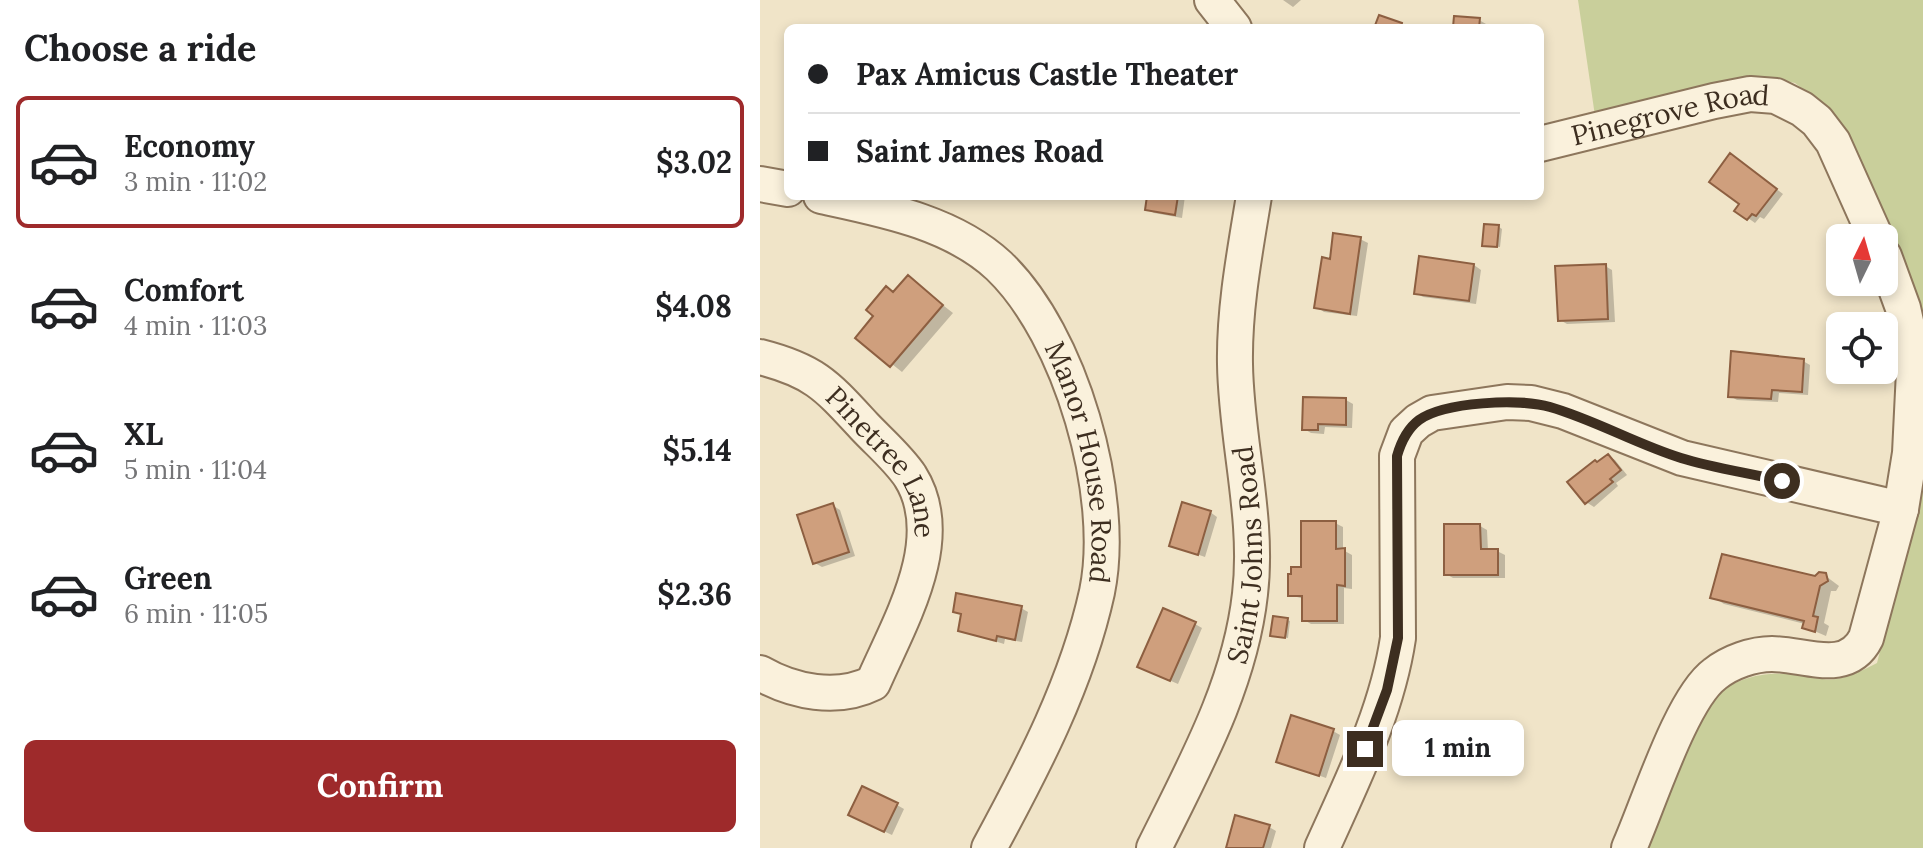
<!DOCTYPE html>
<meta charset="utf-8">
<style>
body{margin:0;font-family:Lora,serif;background:#f2f2f2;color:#202124;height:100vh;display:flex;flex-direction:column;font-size:30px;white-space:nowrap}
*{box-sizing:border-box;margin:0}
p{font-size:26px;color:#757577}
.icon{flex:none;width:44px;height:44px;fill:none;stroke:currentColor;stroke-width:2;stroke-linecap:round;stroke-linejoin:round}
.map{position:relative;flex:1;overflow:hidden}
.drawer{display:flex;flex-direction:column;background:#fff;width:760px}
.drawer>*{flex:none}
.top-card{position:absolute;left:24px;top:24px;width:760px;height:176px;border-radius:12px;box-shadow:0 4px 12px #0003;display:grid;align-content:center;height:176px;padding:0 24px;background:#fff}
.needle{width:52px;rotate:5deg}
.tools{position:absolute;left:1066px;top:224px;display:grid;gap:16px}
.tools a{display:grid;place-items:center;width:72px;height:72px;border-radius:12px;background:#fff;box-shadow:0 4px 12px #0003;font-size:40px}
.end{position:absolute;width:36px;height:36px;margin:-18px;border:10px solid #3d2e20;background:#fff;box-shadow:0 0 0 4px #fff}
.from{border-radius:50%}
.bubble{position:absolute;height:56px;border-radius:12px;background:#fff;box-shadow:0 4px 12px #0003;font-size:26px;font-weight:700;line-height:56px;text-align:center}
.top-card b{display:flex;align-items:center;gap:28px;height:76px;font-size:30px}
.top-card b+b{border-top:2px solid #e0e0e0}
.top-card i{width:20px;height:20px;background:#202124}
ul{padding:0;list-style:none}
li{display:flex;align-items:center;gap:24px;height:132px;margin:0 16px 12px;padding:0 8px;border:4px solid transparent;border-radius:12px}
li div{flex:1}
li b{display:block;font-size:30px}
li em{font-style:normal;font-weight:700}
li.on{border-color:#9e2a2b}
li>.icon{width:72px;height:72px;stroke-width:1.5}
h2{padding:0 24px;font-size:36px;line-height:96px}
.primary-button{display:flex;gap:16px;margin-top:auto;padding:16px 24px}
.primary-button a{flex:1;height:92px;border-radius:12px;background:#9e2a2b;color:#fff;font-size:32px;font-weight:700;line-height:92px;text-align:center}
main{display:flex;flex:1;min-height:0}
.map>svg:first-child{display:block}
.green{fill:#c9cf9b}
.shadow{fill:#0003}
.building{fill:#cf9f7d;stroke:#8d5f41;stroke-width:2}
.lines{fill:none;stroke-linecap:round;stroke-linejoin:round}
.minor-casing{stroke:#8d765c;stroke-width:38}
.minor{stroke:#faf1dc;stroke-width:34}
.route{stroke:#3d2e20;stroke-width:10}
.labels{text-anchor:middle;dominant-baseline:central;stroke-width:8;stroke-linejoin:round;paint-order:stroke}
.street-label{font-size:28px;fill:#3d2e20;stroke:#f7eed8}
</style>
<main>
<section class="drawer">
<h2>Choose a ride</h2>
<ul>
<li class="on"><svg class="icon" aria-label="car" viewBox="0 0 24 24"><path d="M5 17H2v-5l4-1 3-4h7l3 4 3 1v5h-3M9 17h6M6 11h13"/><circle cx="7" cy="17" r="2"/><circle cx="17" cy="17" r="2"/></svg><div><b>Economy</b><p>3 min · 11:02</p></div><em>$3.02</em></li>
<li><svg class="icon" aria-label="car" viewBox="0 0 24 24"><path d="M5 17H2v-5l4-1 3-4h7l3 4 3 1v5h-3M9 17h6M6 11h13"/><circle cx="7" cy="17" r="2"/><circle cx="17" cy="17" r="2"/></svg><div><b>Comfort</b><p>4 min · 11:03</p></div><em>$4.08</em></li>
<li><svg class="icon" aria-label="car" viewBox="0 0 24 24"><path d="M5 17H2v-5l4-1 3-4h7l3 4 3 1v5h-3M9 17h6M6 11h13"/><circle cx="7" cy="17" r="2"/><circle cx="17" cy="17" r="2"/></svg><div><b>XL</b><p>5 min · 11:04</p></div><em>$5.14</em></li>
<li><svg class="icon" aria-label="car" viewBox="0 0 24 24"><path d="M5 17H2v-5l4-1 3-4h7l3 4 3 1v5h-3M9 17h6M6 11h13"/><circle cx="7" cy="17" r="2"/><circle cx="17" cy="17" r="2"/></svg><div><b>Green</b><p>6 min · 11:05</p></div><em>$2.36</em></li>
</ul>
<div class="primary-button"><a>Confirm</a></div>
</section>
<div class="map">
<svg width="1163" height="848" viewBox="0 0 1163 848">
<rect width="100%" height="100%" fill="#f0e4c8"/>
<path class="green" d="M 818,0 L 1163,0 L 1163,331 L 1056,99 L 1035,83 L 1007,77 L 835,116 Z
M 1163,440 L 1163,848 L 887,848 L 947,701 C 977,677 1002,671 1040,675 C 1051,677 1065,681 1077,679 C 1091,676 1104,670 1117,663 L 1154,519 Z"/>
<path class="shadow" d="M 523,0 L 541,0 L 533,7 Z
M 719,20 L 726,24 L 726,28 L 695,28 Z
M 978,160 L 1023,194 L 1004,219 L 1000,217 L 995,223 L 988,218 L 982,204 Z
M 389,196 L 425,196 L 422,218 L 394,213 L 387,209 Z
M 739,227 L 742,229 L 740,247 L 727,246 Z
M 600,239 L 608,243 L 597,316 L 564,312 L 557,307 L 571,261 Z
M 714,265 L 721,270 L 716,304 L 663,297 L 656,293 Z
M 845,266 L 852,270 L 855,322 L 807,324 L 800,320 Z
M 148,278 L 193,313 L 142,372 L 98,337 Z
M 1043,361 L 1050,365 L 1048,395 L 1019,393 L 1018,402 L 977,400 L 970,396 Z
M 586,400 L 593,404 L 592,428 L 565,427 L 564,434 L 551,433 L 544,429 Z
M 848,456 L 855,460 L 867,475 L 856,483 L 858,486 L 834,507 L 826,502 L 838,464 Z
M 72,505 L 80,510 L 95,556 L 62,567 L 55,563 Z
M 450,512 L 457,517 L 445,557 L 411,545 Z
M 575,523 L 583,527 L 583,550 L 592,555 L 592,589 L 584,588 L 584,624 L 551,624 L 544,620 L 544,599 L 530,595 L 543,569 Z
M 720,526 L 727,530 L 728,551 L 737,551 L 745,555 L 745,578 L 693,578 L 686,574 Z
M 1063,574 L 1079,586 L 1076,591 L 1071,591 L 1064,623 L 1069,626 L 1066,636 L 1045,627 L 1045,624 L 964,604 L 953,597 L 1056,578 Z
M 261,608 L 268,612 L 262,642 L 245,639 L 244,644 L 200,630 L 202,615 L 195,611 Z
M 527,620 L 530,621 L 528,638 L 515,636 Z
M 435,624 L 442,628 L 418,684 L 386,670 Z
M 573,731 L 580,735 L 566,778 L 519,761 Z
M 137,805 L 144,809 L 132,835 L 98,819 Z
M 509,827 L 516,831 L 511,848 L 468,848 Z"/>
<path class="building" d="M 619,15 L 642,23 L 641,28 L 614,28 Z
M 694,16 L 720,18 L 719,28 L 721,28 L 688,28 L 693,27 Z
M 970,153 L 1017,189 L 996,216 L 992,214 L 987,220 L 974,211 L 979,204 L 949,182 Z
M 387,196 L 418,196 L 415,215 L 385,210 Z
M 724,224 L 739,225 L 737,247 L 722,246 Z
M 573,233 L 601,237 L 590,314 L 554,308 L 562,257 L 570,259 Z
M 659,256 L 714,264 L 709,301 L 654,294 Z
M 846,264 L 848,319 L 798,321 L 795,266 Z
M 148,275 L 183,305 L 130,367 L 95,338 L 113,316 L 106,310 L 126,286 L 133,292 Z
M 971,351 L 1044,359 L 1042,392 L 1012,390 L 1011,399 L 968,397 Z
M 543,397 L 586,398 L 586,425 L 558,424 L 558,430 L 542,430 Z
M 848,454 L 861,470 L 850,479 L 853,482 L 825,504 L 807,482 L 835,460 L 837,462 Z
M 422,502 L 451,511 L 438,555 L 409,546 Z
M 73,503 L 89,552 L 53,564 L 37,515 Z
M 541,521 L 576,521 L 576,549 L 585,548 L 585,586 L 577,585 L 577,621 L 542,621 L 542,596 L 528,596 L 528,574 L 531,574 L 531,567 L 541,567 Z
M 684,524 L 720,524 L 721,549 L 738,549 L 738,575 L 684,575 Z
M 962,554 L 1055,576 L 1059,572 L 1066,573 L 1068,581 L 1060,586 L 1053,616 L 1058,617 L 1055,632 L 1042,628 L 1044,621 L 950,598 Z
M 196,593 L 262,606 L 255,640 L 237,636 L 236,641 L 198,631 L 201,614 L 193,612 Z
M 403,608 L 436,622 L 410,681 L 377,667 Z
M 513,616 L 528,618 L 525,638 L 510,636 Z
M 531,715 L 574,729 L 559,776 L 516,762 Z
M 102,786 L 138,803 L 124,832 L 88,815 Z
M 475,815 L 510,825 L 503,848 L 466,848 Z"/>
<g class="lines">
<defs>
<g id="minor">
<path d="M 452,0 L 474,28"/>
<path id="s1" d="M 780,144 L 954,101 L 990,94 L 1016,96 L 1042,109 L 1057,121 L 1073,142 L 1116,238"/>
<path d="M 0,184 L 28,189"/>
<path id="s2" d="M 61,196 C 121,209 192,222 239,266 C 311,335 357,496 337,592 C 317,683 273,767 229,848"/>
<path id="s3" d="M 0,357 C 55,371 67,386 104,426 C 119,442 138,458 150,476 C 190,539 139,623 113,683 C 77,701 33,692 0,673"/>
<path id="s4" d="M 394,848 C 434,767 480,685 490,594 C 499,518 476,441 475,364 C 474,308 485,251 494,196"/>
<path d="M 562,848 C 592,781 627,712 638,638 L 637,456 L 646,432 L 658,421 L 672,413 L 747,402 L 771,403 L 803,411 L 922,458 L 1141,509"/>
<path d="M 869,848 C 888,806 921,699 955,674 C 970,662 993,654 1012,654 C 1044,654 1087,676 1106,638 L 1141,509 L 1150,453 L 1154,371 L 1153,353 L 1143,308 L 1124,256"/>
</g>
</defs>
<use href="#minor" class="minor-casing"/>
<use href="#minor" class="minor"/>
</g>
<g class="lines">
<path class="route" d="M 605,749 L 627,690 L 638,638 L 637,456 C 641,442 647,429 659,420 C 684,402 760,398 790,407 C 835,420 876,444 921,458 C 953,468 989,473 1022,481"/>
</g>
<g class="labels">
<g class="street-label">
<text stroke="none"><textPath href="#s1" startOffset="134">Pinegrove Road</textPath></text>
<text stroke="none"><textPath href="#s2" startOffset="412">Manor House Road</textPath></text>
<text stroke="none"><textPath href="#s3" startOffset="170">Pinetree Lane</textPath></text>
<text stroke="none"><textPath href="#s4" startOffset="312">Saint Johns Road</textPath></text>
</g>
</g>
</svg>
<div class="tools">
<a><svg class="needle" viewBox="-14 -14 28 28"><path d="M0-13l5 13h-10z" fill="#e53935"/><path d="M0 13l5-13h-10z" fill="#757577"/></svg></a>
<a><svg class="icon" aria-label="locate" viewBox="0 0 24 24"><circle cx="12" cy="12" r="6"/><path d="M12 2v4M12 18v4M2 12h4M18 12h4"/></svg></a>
</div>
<i class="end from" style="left:1022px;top:481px"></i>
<i class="end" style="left:605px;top:749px"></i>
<div class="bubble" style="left:632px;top:720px;width:132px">1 min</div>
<div class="top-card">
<b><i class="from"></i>Pax Amicus Castle Theater</b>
<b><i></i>Saint James Road</b>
</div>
</div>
</main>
